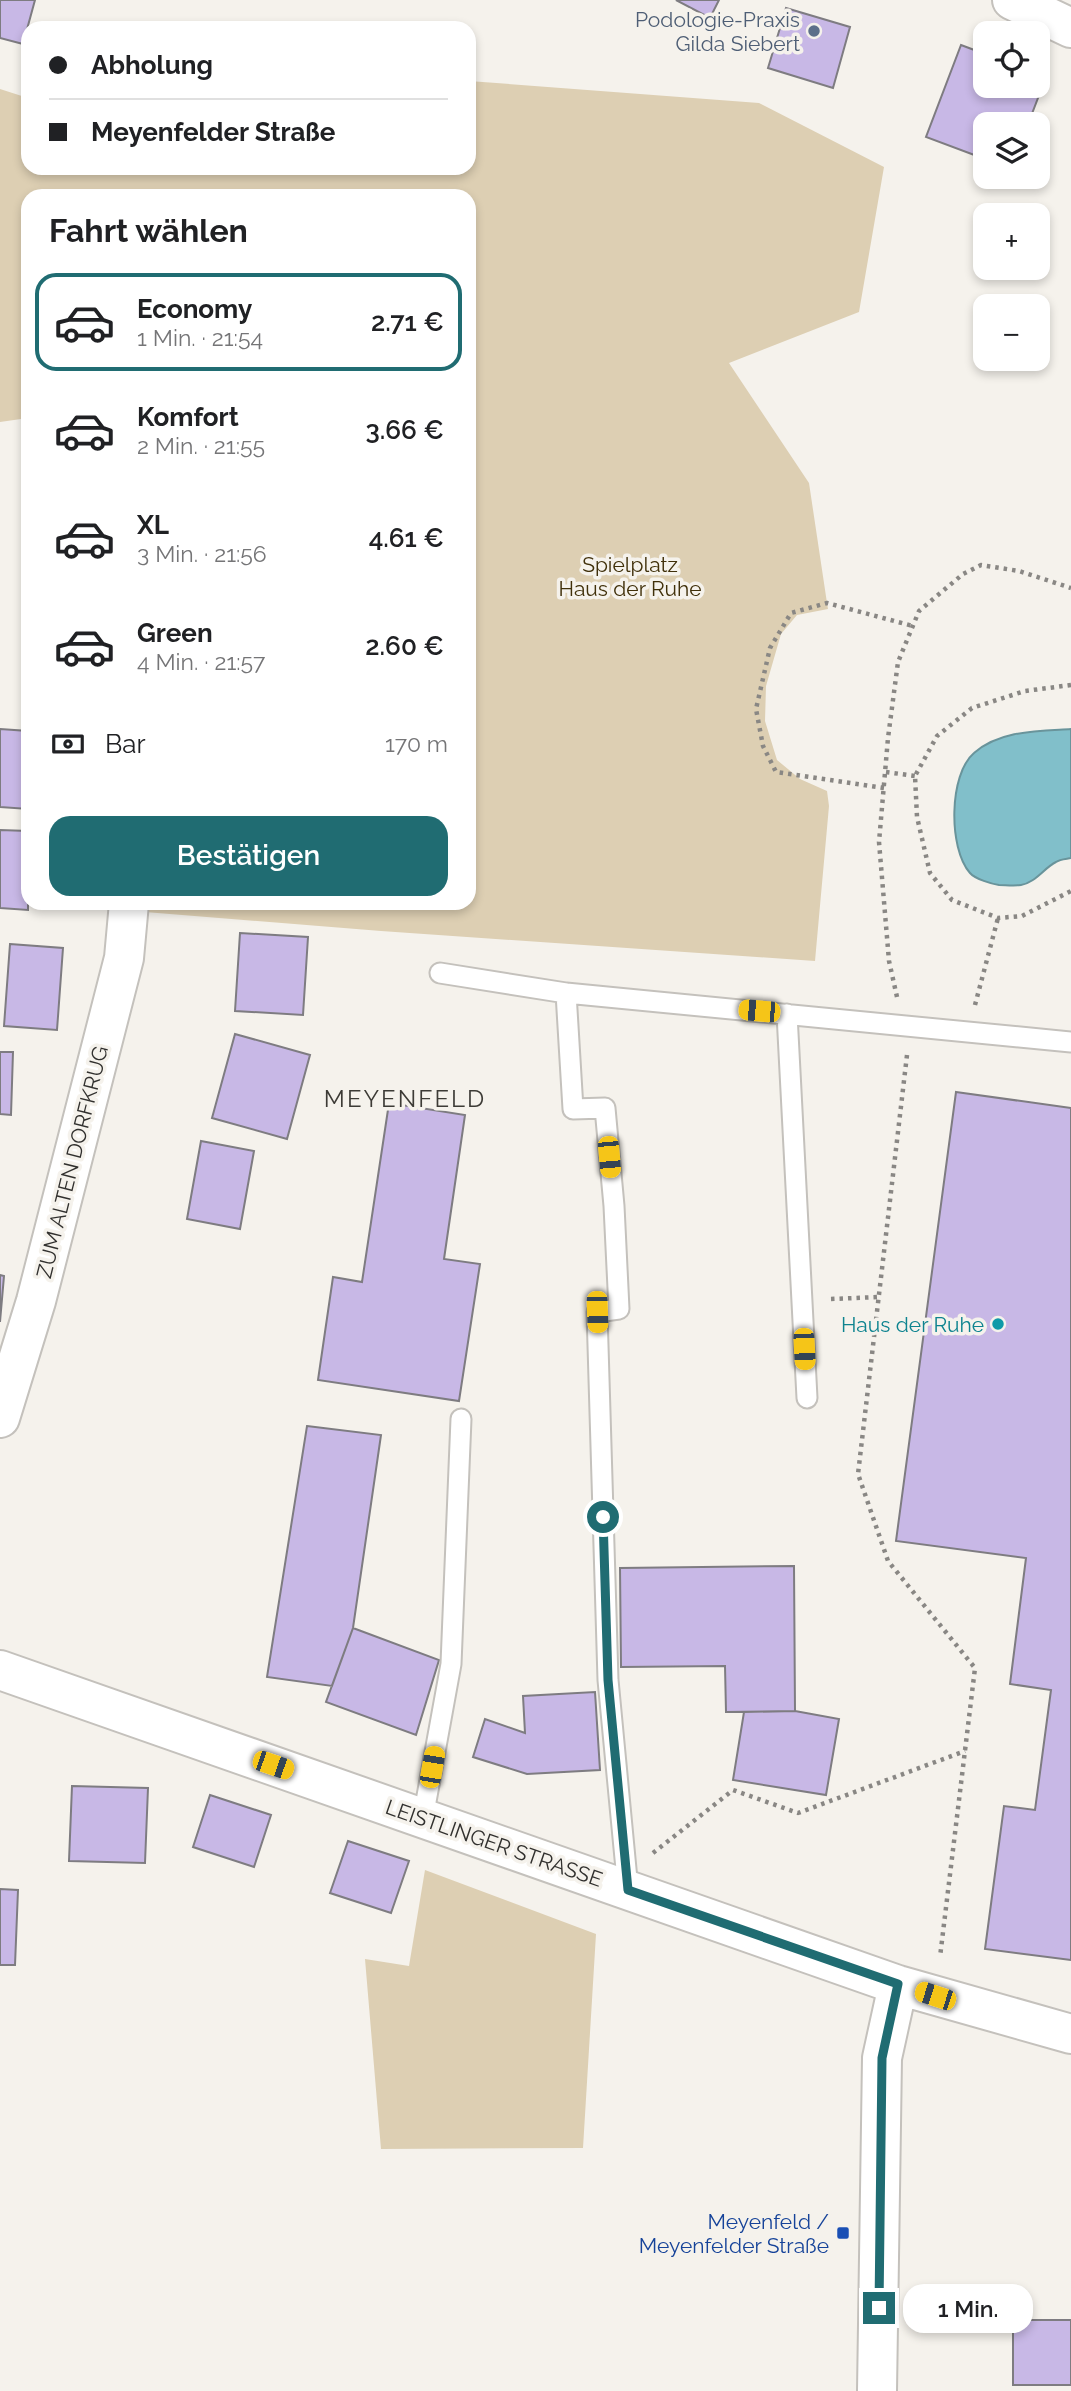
<!DOCTYPE html>
<html lang="de">
<meta charset="utf-8">
<style>
body{margin:0;font-family:Raleway,sans-serif;background:#f6f6f6;color:#202124;height:100vh;display:flex;flex-direction:column;font-size:26px;white-space:nowrap}
*{box-sizing:border-box;margin:0}
p{font-size:23px;color:#757577}
.icon{flex:none;width:38px;height:38px;fill:none;stroke:currentColor;stroke-width:2;stroke-linecap:round;stroke-linejoin:round}
.map{position:relative;flex:1;overflow:hidden}
.panel{position:absolute;left:21px;top:189px;width:455px;height:721px;display:flex;flex-direction:column;background:#fff;border-radius:21px;box-shadow:0 4px 10px #0003}
.panel>*{flex:none}
.guide{position:absolute;left:21px;top:21px;width:455px;height:154px;border-radius:21px;box-shadow:0 4px 10px #0003;display:grid;align-content:center;height:154px;padding:0 28px;background:#fff}
.controls{position:absolute;left:973px;top:21px;display:grid;gap:14px}
.controls a{display:grid;place-items:center;width:77px;height:77px;border-radius:14px;background:#fff;box-shadow:0 4px 10px #0003;font-size:35px}
.end{position:absolute;width:32px;height:32px;margin:-16px;border:9px solid #206c72;background:#fff;box-shadow:0 0 0 4px #fff}
.from{border-radius:50%}
.bubble{position:absolute;height:49px;border-radius:21px;background:#fff;box-shadow:0 4px 10px #0003;font-size:23px;font-weight:600;line-height:49px;text-align:center}
.car{position:absolute;width:21px;height:42px;margin:-21px -10px;border-radius:9px;box-shadow:0 0 5px 2px #0007;background:linear-gradient(#f5c518 24%,#345 0 40%,#f5c518 0 76%,#345 0 86%,#f5c518 0)}
.guide b{display:flex;align-items:center;gap:24px;height:66px;font-size:26px}
.guide b+b{border-top:2px solid #e0e0e0}
.guide i{width:18px;height:18px;background:#202124}
ul{padding:0;list-style:none}
li{display:flex;align-items:center;gap:21px;height:98px;margin:0 14px 10px;padding:0 14px;border:4px solid transparent;border-radius:21px}
li div{flex:1}
li b{display:block;font-size:26px}
li em{font-style:normal;font-weight:600}
li.selected{border-color:#206c72}
li>.icon{width:63px;height:63px;stroke-width:1.5}
h2{padding:0 28px;font-size:32px;line-height:84px}
.pay{display:flex;align-items:center;gap:18px;height:77px;padding:0 28px;font-size:26px}
.pay p{margin-inline-start:auto}
.action{display:flex;gap:14px;margin-top:auto;padding:14px 28px}
.action a{flex:1;height:80px;border-radius:21px;background:#206c72;color:#fff;font-size:28px;font-weight:600;line-height:80px;text-align:center}
.map>svg:first-child{display:block}
.green{fill:#ddcfb3}
.water{fill:#81bfca;stroke:#69949b;stroke-width:2}
.building{fill:#c8b8e6;stroke:#7e7c81;stroke-width:2}
.lines{fill:none;stroke-linecap:round;stroke-linejoin:round}
.lane-casing{stroke:#c4c1bc;stroke-width:23}
.street-casing{stroke:#c4c1bc;stroke-width:42}
.secondary-casing{stroke:#c4c1bc;stroke-width:42}
.path{stroke:#898784;stroke-width:4.5;stroke-dasharray:3.5 5;stroke-linecap:butt}
.lane{stroke:#fff;stroke-width:19}
.street{stroke:#fff;stroke-width:38}
.secondary{stroke:#fff;stroke-width:38}
.route{stroke:#206c72;stroke-width:9}
.service-dot{fill:#5c6f8a;stroke:#f5f2ec;stroke-width:2.5}
.culture-dot{fill:#0f9aa8;stroke:#f5f2ec;stroke-width:2.5}
.transit-dot{fill:#1a4fb4;stroke:#f5f2ec;stroke-width:2.5}
.labels{text-anchor:middle;dominant-baseline:central;stroke-width:7;stroke-linejoin:round;paint-order:stroke}
.service-label{font-size:21px;fill:#4e5e75;stroke:#f5f2ec;text-anchor:end}
.park-label{font-size:21px;fill:#40300a;stroke:#f5f2ec}
.street-label{font-size:21px;fill:#31302e;stroke:#f5f2ec}
.culture-label{font-size:21px;fill:#0d838f;stroke:#f5f2ec;text-anchor:end}
.transit-label{font-size:21px;fill:#164399;stroke:#f5f2ec;text-anchor:end}
.quarter-label{font-size:24px;letter-spacing:2px;fill:#3d3b36;stroke:#f5f2ec}
</style>
<div class="map">
<svg width="1071" height="2391" viewBox="0 0 1071 2391">
<rect width="100%" height="100%" fill="#f5f2ec"/>
<path class="green" d="M 469,81 L 759,103 L 884,167 L 859,312 L 729,363 L 809,483 L 827,603 L 828,609 L 797,615 L 781,634 L 766,686 L 765,721 L 777,760 L 800,779 L 827,791 L 829,806 L 815,961 L 381,931 L 145,912 L 145,903 L 469,903 L 469,196 L 28,196 L 28,418 L 0,422 L 0,89 L 28,98 L 28,168 L 469,168 Z
M 425,1870 L 596,1934 L 583,2148 L 381,2149 L 365,1959 L 409,1966 Z"/>
<path class="water" d="M 1071,729 L 1071,858 C 1066,859 1060,859 1056,862 C 1044,868 1035,883 1021,885 C 1014,886 1005,885 999,885 C 992,884 975,879 970,873 C 948,848 949,774 974,753 C 1000,730 1039,731 1071,729 Z"/>
<path class="building" d="M 0,0 L 35,0 L 23,44 L 0,38 Z
M 676,0 L 719,0 L 710,18 Z
M 786,8 L 850,27 L 833,88 L 768,68 Z
M 961,45 L 985,54 L 985,86 L 1038,86 L 1038,74 L 1046,77 L 1028,124 L 985,124 L 985,159 L 926,137 Z
M 0,729 L 28,731 L 28,809 L 0,807 Z
M 0,830 L 28,831 L 28,910 L 0,908 Z
M 240,933 L 308,937 L 303,1015 L 235,1011 Z
M 10,944 L 63,948 L 57,1030 L 4,1026 Z
M 235,1034 L 310,1055 L 287,1139 L 212,1118 Z
M 0,1052 L 13,1052 L 11,1115 L 0,1114 Z
M 956,1092 L 1071,1108 L 1071,1960 L 985,1949 L 1004,1806 L 1035,1810 L 1051,1690 L 1010,1684 L 1026,1558 L 896,1541 Z
M 389,1103 L 465,1115 L 444,1259 L 480,1264 L 459,1401 L 318,1380 L 333,1277 L 362,1282 Z
M 201,1141 L 254,1151 L 240,1229 L 187,1219 Z
M 0,1275 L 4,1276 L 0,1322 Z
M 307,1426 L 381,1435 L 353,1628 L 332,1686 L 267,1677 Z
M 794,1566 L 795,1711 L 726,1712 L 725,1666 L 621,1667 L 620,1568 Z
M 353,1628 L 439,1660 L 416,1735 L 326,1702 Z
M 595,1692 L 600,1770 L 527,1774 L 473,1757 L 485,1719 L 525,1733 L 523,1696 Z
M 795,1711 L 839,1719 L 826,1795 L 733,1780 L 744,1712 Z
M 72,1786 L 148,1788 L 145,1863 L 69,1861 Z
M 210,1795 L 271,1815 L 254,1867 L 193,1847 Z
M 348,1841 L 409,1861 L 391,1913 L 330,1893 Z
M 0,1889 L 18,1890 L 15,1965 L 0,1965 Z
M 1013,2320 L 1071,2320 L 1071,2385 L 1013,2385 Z"/>
<g class="lines">
<defs>
<path id="lane" d="M 440,973 L 566,993
M 787,1014 L 807,1398
M 423,1818 L 451,1664 L 461,1419
M 628,1890 L 608,1680 L 597,1312 L 619,1309 L 614,1206 L 605,1108 L 573,1109 L 566,993 L 1071,1042"/>
<path id="street" d="M 1012,0 L 1071,28
M 0,1418 L 36,1301 L 124,958 L 129,903"/>
<path id="secondary" d="M 0,1670 L 898,1985 L 1071,2034
M 877,2391 L 882,2058 L 898,1985"/>
</defs>
<use href="#lane" class="lane-casing"/>
<use href="#street" class="street-casing"/>
<use href="#secondary" class="secondary-casing"/>
<path class="path" d="M 1071,685 L 1025,691 L 972,708 L 937,736 L 915,776 L 917,817 L 930,873 L 952,900 L 998,918 L 1022,916 L 1071,891
M 886,772 L 915,776
M 884,788 L 776,772 L 763,746 L 756,709 L 770,648 L 791,613 L 827,603 L 913,626
M 897,997 L 889,961 L 879,842 L 888,738 L 898,662 L 919,611 L 963,574 L 981,565 L 1019,571 L 1071,588
M 975,1005 L 998,918
M 907,1055 L 858,1474 L 888,1561 L 975,1668 L 940,1957
M 831,1299 L 879,1297
M 653,1853 L 733,1790 L 798,1813 L 965,1751"/>
<use href="#lane" class="lane"/>
<use href="#street" class="street"/>
<use href="#secondary" class="secondary"/>
</g>
<g class="lines">
<path class="route" d="M 603,1517 L 608,1680 L 628,1890 L 898,1984 L 882,2058 L 879,2308"/>
</g>
<circle class="service-dot" cx="814" cy="31" r="7"/>
<circle class="culture-dot" cx="998" cy="1324" r="7"/>
<rect class="transit-dot" x="836" y="2226" width="14" height="14" rx="3.5"/>
<g class="labels">
<g class="service-label">
<text x="800" y="19">Podologie-Praxis<tspan x="800" dy="24">Gilda Siebert</tspan></text>
</g>
<g class="park-label">
<text x="630" y="564">Spielplatz<tspan x="630" dy="24">Haus der Ruhe</tspan></text>
</g>
<g class="street-label">
<text transform="translate(72 1162) rotate(-76)">ZUM ALTEN DORFKRUG</text>
<text transform="translate(494 1843) rotate(19)">LEISTLINGER STRASSE</text>
</g>
<g class="culture-label">
<text x="984" y="1324">Haus der Ruhe</text>
</g>
<g class="transit-label">
<text x="829" y="2221">Meyenfeld /<tspan x="829" dy="24">Meyenfelder Straße</tspan></text>
</g>
<g class="quarter-label">
<text x="405" y="1098">MEYENFELD</text>
</g>
</g>
</svg>
<div class="controls">
<a><svg class="icon" aria-label="locate" viewBox="0 0 24 24"><circle cx="12" cy="12" r="6"/><path d="M12 2v4M12 18v4M2 12h4M18 12h4"/></svg></a>
<a><svg class="icon" aria-label="layers" viewBox="0 0 24 24"><path d="M12 4l9 5-9 5-9-5zM3 14l9 5 9-5"/></svg></a>
<a>+</a>
<a>−</a>
</div>
<i class="end from" style="left:603px;top:1517px"></i>
<i class="end" style="left:879px;top:2308px"></i>
<div class="bubble" style="left:903px;top:2284px;width:130px">1 Min.</div>
<i class="car" style="left:759px;top:1011px;rotate:275deg"></i>
<i class="car" style="left:609px;top:1157px;rotate:175deg"></i>
<i class="car" style="left:597px;top:1312px;rotate:178deg"></i>
<i class="car" style="left:804px;top:1349px;rotate:177deg"></i>
<i class="car" style="left:273px;top:1765px;rotate:109deg"></i>
<i class="car" style="left:432px;top:1767px;rotate:10deg"></i>
<i class="car" style="left:935px;top:1996px;rotate:288deg"></i>
<div class="guide">
<b><i class="from"></i>Abholung</b>
<b><i></i>Meyenfelder Straße</b>
</div>
<section class="panel">
<h2>Fahrt wählen</h2>
<ul>
<li class="selected"><svg class="icon" aria-label="car" viewBox="0 0 24 24"><path d="M5 17H2v-5l4-1 3-4h7l3 4 3 1v5h-3M9 17h6M6 11h13"/><circle cx="7" cy="17" r="2"/><circle cx="17" cy="17" r="2"/></svg><div><b>Economy</b><p>1 Min. · 21:54</p></div><em>2.71 €</em></li>
<li><svg class="icon" aria-label="car" viewBox="0 0 24 24"><path d="M5 17H2v-5l4-1 3-4h7l3 4 3 1v5h-3M9 17h6M6 11h13"/><circle cx="7" cy="17" r="2"/><circle cx="17" cy="17" r="2"/></svg><div><b>Komfort</b><p>2 Min. · 21:55</p></div><em>3.66 €</em></li>
<li><svg class="icon" aria-label="car" viewBox="0 0 24 24"><path d="M5 17H2v-5l4-1 3-4h7l3 4 3 1v5h-3M9 17h6M6 11h13"/><circle cx="7" cy="17" r="2"/><circle cx="17" cy="17" r="2"/></svg><div><b>XL</b><p>3 Min. · 21:56</p></div><em>4.61 €</em></li>
<li><svg class="icon" aria-label="car" viewBox="0 0 24 24"><path d="M5 17H2v-5l4-1 3-4h7l3 4 3 1v5h-3M9 17h6M6 11h13"/><circle cx="7" cy="17" r="2"/><circle cx="17" cy="17" r="2"/></svg><div><b>Green</b><p>4 Min. · 21:57</p></div><em>2.60 €</em></li>
</ul>
<div class="pay"><svg class="icon" aria-label="cash" viewBox="0 0 24 24"><path d="M3 7h18v10H3z"/><circle cx="12" cy="12" r="2"/></svg>Bar<p>170 m</p></div>
<div class="action"><a>Bestätigen</a></div>
</section>
</div>
